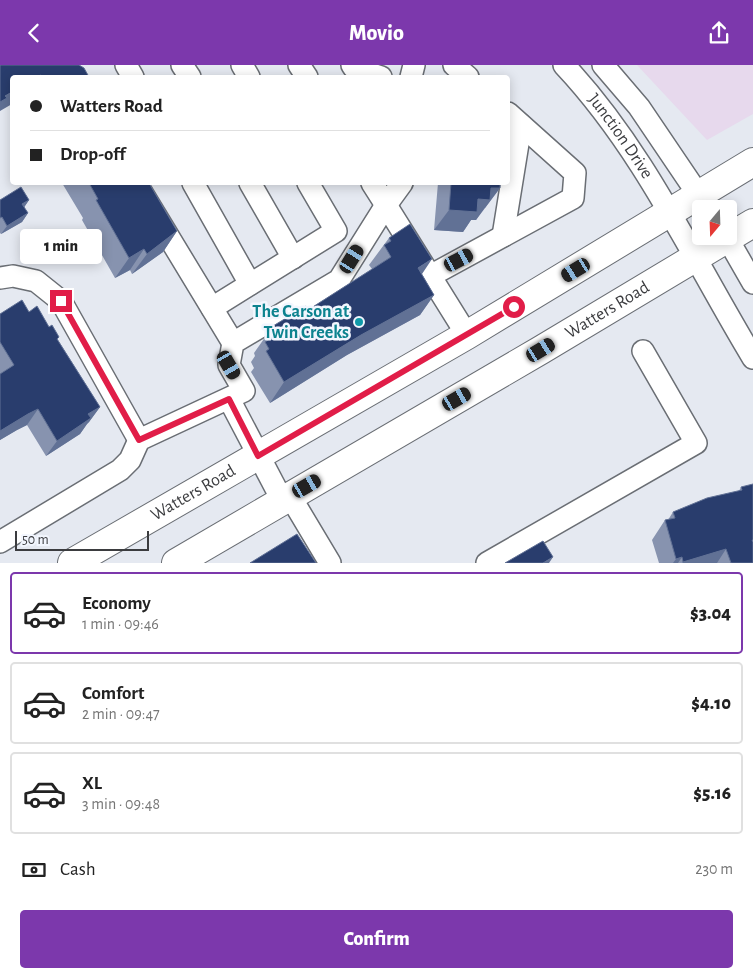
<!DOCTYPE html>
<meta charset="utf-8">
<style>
body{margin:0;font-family:"Alegreya Sans",sans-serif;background:#f2f2f2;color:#222;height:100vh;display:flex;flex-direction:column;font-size:19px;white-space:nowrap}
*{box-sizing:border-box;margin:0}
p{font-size:16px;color:#767676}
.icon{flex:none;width:28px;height:28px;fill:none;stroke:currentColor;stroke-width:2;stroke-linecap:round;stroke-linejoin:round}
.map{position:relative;height:498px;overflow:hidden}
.side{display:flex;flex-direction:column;background:#fff;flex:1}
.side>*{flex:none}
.guide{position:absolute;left:10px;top:10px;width:500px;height:110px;border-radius:5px;box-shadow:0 2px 12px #0003;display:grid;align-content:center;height:110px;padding:0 20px;background:#fff}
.needle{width:32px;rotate:199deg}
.tools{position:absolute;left:692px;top:135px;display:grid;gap:10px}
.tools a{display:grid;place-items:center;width:45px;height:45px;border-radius:5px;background:#fff;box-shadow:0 2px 12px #0003;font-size:25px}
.scale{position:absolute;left:15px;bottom:12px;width:134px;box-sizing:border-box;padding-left:5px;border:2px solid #3b3c3f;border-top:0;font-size:14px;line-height:18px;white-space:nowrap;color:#3b3c3f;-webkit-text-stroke:4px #f2f6fe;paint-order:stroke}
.end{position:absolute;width:22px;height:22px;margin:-11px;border:6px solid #e11d48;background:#fff;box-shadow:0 0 0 2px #fff}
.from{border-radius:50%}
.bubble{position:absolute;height:35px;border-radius:5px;background:#fff;box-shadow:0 2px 12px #0003;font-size:16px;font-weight:800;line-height:35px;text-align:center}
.car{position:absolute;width:15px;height:30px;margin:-15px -8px;border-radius:6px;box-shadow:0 0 4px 1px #0007;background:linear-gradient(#222 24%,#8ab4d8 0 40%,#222 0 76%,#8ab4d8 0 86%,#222 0)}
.guide b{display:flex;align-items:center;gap:18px;height:48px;font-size:19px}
.guide b+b{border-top:1px solid #e0e0e0}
.guide i{width:12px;height:12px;background:#222}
ul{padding:9px 0 0;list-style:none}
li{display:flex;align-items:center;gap:15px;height:82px;margin:0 10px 8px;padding:0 10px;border:2px solid #e0e0e0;border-radius:5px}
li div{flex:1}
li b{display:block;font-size:19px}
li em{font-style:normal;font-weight:800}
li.selected{border-color:#7c38ac}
li>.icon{width:45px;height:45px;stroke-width:1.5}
.pay{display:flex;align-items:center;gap:12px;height:55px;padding:0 20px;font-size:19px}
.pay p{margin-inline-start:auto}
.primary-button{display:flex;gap:10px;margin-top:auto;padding:10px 20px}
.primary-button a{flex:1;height:58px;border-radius:5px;background:#7c38ac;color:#fff;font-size:20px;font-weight:800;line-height:58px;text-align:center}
header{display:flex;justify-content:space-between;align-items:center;height:65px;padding:0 20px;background:#7c38ac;color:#fff;font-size:22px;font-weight:800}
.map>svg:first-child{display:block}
.commercial{fill:#e7d9ed}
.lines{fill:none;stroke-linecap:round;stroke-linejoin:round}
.minor-casing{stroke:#6a6e74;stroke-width:24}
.major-casing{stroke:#6a6e74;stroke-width:30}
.minor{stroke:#fff;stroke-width:21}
.major{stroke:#fff;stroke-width:28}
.wall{fill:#8793af}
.shaded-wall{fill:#617195}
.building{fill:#293d6d;stroke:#617195}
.route{stroke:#e11d48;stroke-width:6}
.culture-dot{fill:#0f9aa8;stroke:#f2f6fe;stroke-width:2}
.labels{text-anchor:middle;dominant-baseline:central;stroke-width:5;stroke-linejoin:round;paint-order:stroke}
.street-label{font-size:18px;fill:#3b3c3f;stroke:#f2f6fe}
.culture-label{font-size:18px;font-weight:bold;fill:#0d838f;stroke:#f2f6fe;text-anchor:end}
</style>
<header><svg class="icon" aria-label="back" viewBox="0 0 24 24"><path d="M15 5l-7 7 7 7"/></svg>Movio<svg class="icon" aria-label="share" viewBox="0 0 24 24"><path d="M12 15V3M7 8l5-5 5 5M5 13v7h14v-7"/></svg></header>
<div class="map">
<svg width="753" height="498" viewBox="0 0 753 498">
<rect width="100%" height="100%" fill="#e5e9f1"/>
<path class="commercial" d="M 637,0 L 753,0 L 753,49 L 707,75 Z"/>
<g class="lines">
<defs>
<g id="minor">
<path d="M 126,0 L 133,12"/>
<path d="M 182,0 L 190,12"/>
<path d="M 242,0 L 249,12"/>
<path d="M 299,0 L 307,12"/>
<path d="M 352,0 L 354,3 L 381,12"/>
<path d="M 454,0 L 468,12"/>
<path id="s1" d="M 564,0 C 644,85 693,194 753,293"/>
<path d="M 603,0 L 639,42 L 708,144"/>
<path d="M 411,12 L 414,0"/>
<path d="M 136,118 L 233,278"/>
<path d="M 193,118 L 250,219"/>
<path d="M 250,118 L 293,193"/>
<path d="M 372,118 L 386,140 L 402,118"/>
<path d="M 503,171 L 521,60"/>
<path d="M 726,171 L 753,218"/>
<path d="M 430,211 L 573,133 L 575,108 L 508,48"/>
<path d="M 0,213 L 13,211 L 36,216 L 61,236 L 139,375"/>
<path d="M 212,243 L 336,166 L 308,118"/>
<path d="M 229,334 L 282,435"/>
<path d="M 290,431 L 330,498"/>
<path d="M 0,477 L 120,405 L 130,395 L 139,375 L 244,326 L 229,300 L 233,278 L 339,215 L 386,140 L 467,270"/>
<path d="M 487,498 L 696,378 L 643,286"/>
</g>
<g id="major">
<path id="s2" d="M 72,498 L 467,270 L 753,97"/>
<path id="s3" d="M 176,498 L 541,285 L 753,158"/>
</g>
</defs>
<use href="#minor" class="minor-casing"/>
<use href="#major" class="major-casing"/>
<use href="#minor" class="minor"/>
<use href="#major" class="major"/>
</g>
<path class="wall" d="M 62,118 L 149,118 L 177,166 L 163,187 L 132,209 L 130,205 L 115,213 L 82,155 L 83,153 Z
M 438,118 L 500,118 L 500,123 L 485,143 L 484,143 L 476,155 L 471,155 L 463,167 L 434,165 Z
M 0,135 L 29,135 L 24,142 L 28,148 L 22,157 L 1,169 L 0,168 Z
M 389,173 L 422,209 L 434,230 L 420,250 L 347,290 L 270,338 L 251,307 L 254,303 L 251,297 L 255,291 L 254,288 L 273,261 L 308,245 L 372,204 L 369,200 Z
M 29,247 L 58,275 L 100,342 L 89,357 L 87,359 L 80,369 L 46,391 L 27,360 L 17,365 L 0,375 L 0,249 Z
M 741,422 L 753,498 L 659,498 L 652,475 L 665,455 L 668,455 L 673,447 L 739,426 Z"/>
<path class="shaded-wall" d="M 12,27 L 12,39 L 0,46 L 0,37 L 5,31 Z
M 491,123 L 500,123 L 476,155 L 471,155 L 463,167 L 434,165 L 449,145 L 478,134 Z
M 29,135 L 23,144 L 22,139 Z
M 28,148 L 22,157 L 1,169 L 7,161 Z
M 177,166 L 163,187 L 132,209 L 147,189 Z
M 144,184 L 130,205 L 115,213 L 129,193 Z
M 432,194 L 418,215 L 418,203 Z
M 434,230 L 420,250 L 347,290 L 270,338 L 284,317 L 361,270 Z
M 100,342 L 89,357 L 87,359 L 80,369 L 46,391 L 57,376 L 88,349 Z
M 38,344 L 27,360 L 17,365 L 0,375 L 0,366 L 28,349 Z
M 726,484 L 717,498 L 682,498 L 683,497 Z
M 553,492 L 549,498 L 543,498 Z
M 682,492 L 678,498 L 673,498 L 676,494 Z"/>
<path class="building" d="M 0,0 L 79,0 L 84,3 L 89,12 L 43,12 L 41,10 L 37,12 L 12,12 L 12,27 L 5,31 L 7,33 L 0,37 Z
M 89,118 L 149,118 L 177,166 L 147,189 L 144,184 L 129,193 L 96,135 L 98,134 Z
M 451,118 L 500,118 L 500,123 L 491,123 L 490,135 L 478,134 L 477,147 L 449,145 Z
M 21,122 L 29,135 L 22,139 L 28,148 L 7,161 L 2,152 L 0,153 L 0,135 Z
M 410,159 L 432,194 L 418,203 L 434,230 L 361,270 L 284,317 L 266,286 L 269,284 L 265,277 L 271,273 L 268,268 L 275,264 L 273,261 L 306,241 L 308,245 L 391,192 L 384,180 L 391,176 L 389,173 Z
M 22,235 L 29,247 L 37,241 L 49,262 L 52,260 L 59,272 L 57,274 L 100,342 L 88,349 L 91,353 L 57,376 L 38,344 L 28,349 L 0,366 L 0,309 L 14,300 L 0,277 L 0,249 Z
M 753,419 L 753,475 L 752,475 L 753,477 L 753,498 L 731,498 L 726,484 L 683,497 L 682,492 L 676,494 L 665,455 L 675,453 L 673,447 L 707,433 L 742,425 L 741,422 Z
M 297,469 L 316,498 L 250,498 Z
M 543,476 L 553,492 L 543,498 L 505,498 Z"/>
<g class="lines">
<path class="route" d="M 61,236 L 139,375 L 229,334 L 258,391 L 514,242"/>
</g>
<circle class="culture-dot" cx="359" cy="257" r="5"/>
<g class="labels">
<g class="street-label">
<text stroke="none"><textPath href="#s1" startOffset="91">Junction Drive</textPath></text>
<text stroke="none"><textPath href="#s3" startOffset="500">Watters Road</textPath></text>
<text stroke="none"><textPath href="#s2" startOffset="140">Watters Road</textPath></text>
</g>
<g class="culture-label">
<text x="349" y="247">The Carson at<tspan x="349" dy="21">Twin Creeks</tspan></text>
</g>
</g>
</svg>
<div class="tools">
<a><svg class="needle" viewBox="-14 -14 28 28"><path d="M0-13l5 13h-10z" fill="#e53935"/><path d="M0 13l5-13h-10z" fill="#767676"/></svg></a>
</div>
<div class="scale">50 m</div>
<i class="end from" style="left:514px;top:242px"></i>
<i class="end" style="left:61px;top:236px"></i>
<div class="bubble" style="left:20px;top:164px;width:82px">1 min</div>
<i class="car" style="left:352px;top:194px;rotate:32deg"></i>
<i class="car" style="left:459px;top:195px;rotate:62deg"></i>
<i class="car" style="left:576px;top:205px;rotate:239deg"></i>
<i class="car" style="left:541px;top:285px;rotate:59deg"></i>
<i class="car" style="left:229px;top:300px;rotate:150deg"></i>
<i class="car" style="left:457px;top:334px;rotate:60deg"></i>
<i class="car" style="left:307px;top:421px;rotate:60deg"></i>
<div class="guide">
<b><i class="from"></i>Watters Road</b>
<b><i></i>Drop-off</b>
</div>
</div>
<section class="side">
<ul>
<li class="selected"><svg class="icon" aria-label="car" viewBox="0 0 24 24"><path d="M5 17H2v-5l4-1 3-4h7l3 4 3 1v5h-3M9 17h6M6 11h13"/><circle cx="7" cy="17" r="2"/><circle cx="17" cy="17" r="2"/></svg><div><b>Economy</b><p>1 min · 09:46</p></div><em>$3.04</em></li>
<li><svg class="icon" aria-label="car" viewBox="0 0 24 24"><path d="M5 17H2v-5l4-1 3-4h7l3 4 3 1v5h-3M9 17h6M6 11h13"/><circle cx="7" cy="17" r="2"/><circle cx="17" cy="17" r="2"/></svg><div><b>Comfort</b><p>2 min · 09:47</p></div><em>$4.10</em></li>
<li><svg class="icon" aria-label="car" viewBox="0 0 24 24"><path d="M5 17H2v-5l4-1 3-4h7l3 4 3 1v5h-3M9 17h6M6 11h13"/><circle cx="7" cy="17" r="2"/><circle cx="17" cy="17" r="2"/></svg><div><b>XL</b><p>3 min · 09:48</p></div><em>$5.16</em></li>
</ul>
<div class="pay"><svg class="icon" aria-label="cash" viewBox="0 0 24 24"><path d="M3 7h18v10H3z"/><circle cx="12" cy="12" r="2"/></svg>Cash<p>230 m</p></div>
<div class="primary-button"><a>Confirm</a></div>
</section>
